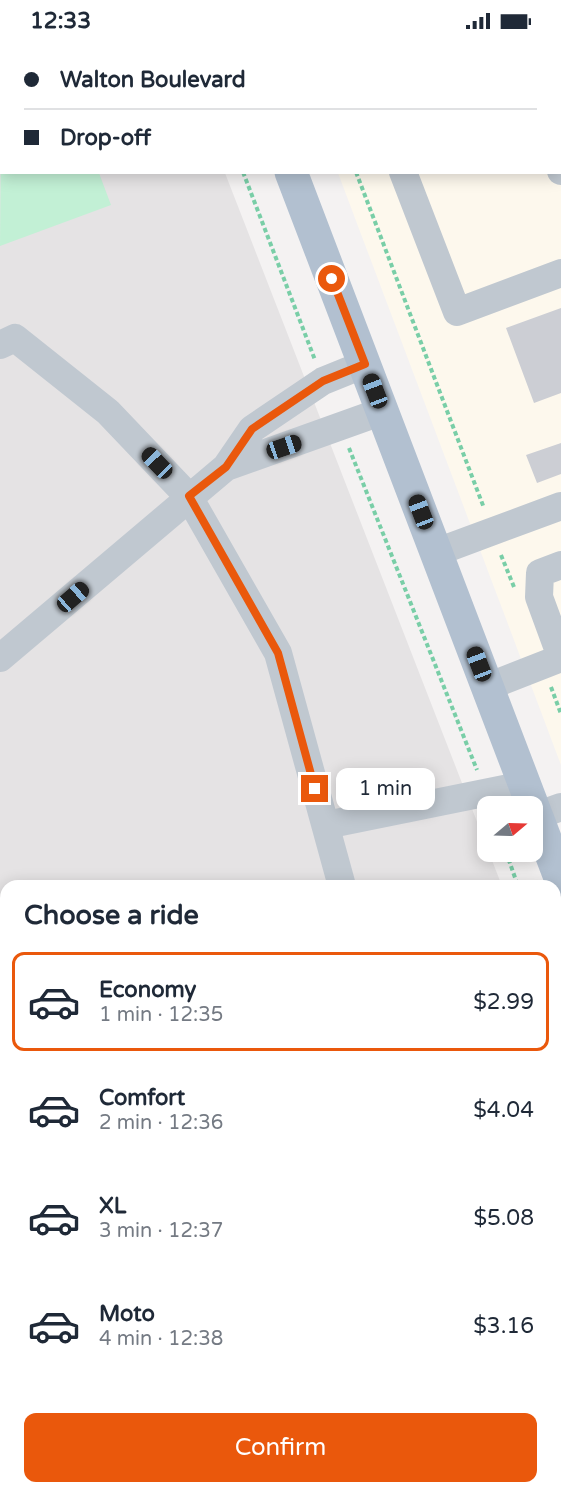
<!DOCTYPE html>
<meta charset="utf-8">
<style>
body{margin:0;font-family:"Varela Round",sans-serif;background:#f6f6f7;color:#1f2937;height:100vh;display:flex;flex-direction:column;font-size:22px;white-space:nowrap}
*{box-sizing:border-box;margin:0}
p{font-size:20px;color:#747a83}
.icon{flex:none;width:33px;height:33px;fill:none;stroke:currentColor;stroke-width:2;stroke-linecap:round;stroke-linejoin:round}
.map{position:relative;flex:1;overflow:hidden}
.drawer{position:absolute;left:0px;top:838px;width:561px;height:614px;display:flex;flex-direction:column;background:#fff;border-radius:18px 18px 0 0;box-shadow:0 3px 15px #0003}
.drawer>*{flex:none}
.top-card{position:absolute;left:0px;top:0px;width:561px;height:132px;box-shadow:0 3px 15px #0003;display:grid;align-content:center;height:132px;padding:0 24px;background:#fff}
.needle{width:39px;rotate:71deg}
.controls{position:absolute;left:477px;top:754px;display:grid;gap:12px}
.controls a{display:grid;place-items:center;width:66px;height:66px;border-radius:12px;background:#fff;box-shadow:0 3px 15px #0003;font-size:30px}
.end{position:absolute;width:27px;height:27px;margin:-14px;border:8px solid #ea580c;background:#fff;box-shadow:0 0 0 3px #fff}
.from{border-radius:50%}
.bubble{position:absolute;height:42px;border-radius:12px;background:#fff;box-shadow:0 3px 15px #0003;font-size:20px;font-weight:600;line-height:42px;text-align:center}
.car{position:absolute;width:18px;height:36px;margin:-18px -9px;border-radius:8px;box-shadow:0 0 4px 2px #0007;background:linear-gradient(#222 24%,#8ab4d8 0 40%,#222 0 76%,#8ab4d8 0 86%,#222 0)}
.top-card b{display:flex;align-items:center;gap:21px;height:57px;font-size:22px}
.top-card b+b{border-top:2px solid #e0e1e3}
.top-card i{width:15px;height:15px;background:#1f2937}
ul{padding:0;list-style:none}
li{display:flex;align-items:center;gap:18px;height:99px;margin:0 12px 9px;padding:0 12px;border:3px solid transparent;border-radius:12px}
li div{flex:1}
li b{display:block;font-size:22px}
li em{font-style:normal;font-weight:600}
li.on{border-color:#ea580c}
li>.icon{width:54px;height:54px;stroke-width:1.5}
h2{padding:0 24px;font-size:27px;line-height:72px}
.action{display:flex;gap:12px;margin-top:auto;padding:12px 24px}
.action a{flex:1;height:69px;border-radius:12px;background:#ea580c;color:#fff;font-size:24px;font-weight:600;line-height:69px;text-align:center}
.status{display:flex;justify-content:space-between;align-items:center;height:42px;padding:0 30px;background:#fff;direction:ltr}
.status svg{height:16px;fill:currentColor}
.map>svg:first-child{display:block}
.commercial{fill:#fdf8ed}
.education{fill:#e5e3e4}
.green{fill:#c2f0d5}
.building{fill:#ccced4}
.lines{fill:none;stroke-linecap:round;stroke-linejoin:round}
.path{stroke:#79cea7;stroke-width:4;stroke-dasharray:4.5 3;stroke-linecap:butt}
.minor{stroke:#c0c8d0;stroke-width:28}
.major{stroke:#b2c0d0;stroke-width:33}
.route{stroke:#ea580c;stroke-width:8}
</style>
<div class="status"><b>12:33</b><svg viewBox="0 0 49 12"><path d="M0 12V9h3v3zM5 12V6h3v6zM10 12V3h3v9zM15 12V0h3v12zM26 1h20v11H26zM47 4h2v5h-2z"/></svg></div>
<div class="map">
<svg width="561" height="1451" viewBox="0 0 561 1451">
<rect width="100%" height="100%" fill="#f4f2f2"/>
<path class="commercial" d="M 288,0 L 561,0 L 561,723 L 338,131 L 560,130 L 560,2 Z
M 561,1150 L 561,1451 L 0,1451 L 0,1342 L 6,1340 L 6,1446 L 555,1446 L 555,1152 Z"/>
<path class="education" d="M 0,47 L 2,130 L 225,131 L 502,844 L 6,844 L 6,1200 L 0,1202 Z
M 555,982 L 561,997 L 561,1013 L 555,1015 Z"/>
<path class="green" d="M 1,87 L 2,130 L 99,131 L 111,163 L 0,204 Z"/>
<path class="building" d="M 561,266 L 561,351 L 534,361 L 506,286 Z
M 561,401 L 561,432 L 537,441 L 526,413 Z"/>
<g class="lines">
<path class="path" d="M 193,0 L 193,2
M 306,0 L 307,2
M 243,130 L 315,318
M 356,130 L 484,466
M 349,406 L 477,728
M 501,513 L 514,545
M 551,645 L 561,672
M 506,810 L 518,844
M 555,1008 L 561,1020
M 0,1211 L 6,1209
M 0,1337 L 6,1335"/>
<path class="minor" d="M 6,0 L 7,2
M 353,0 L 354,2
M 27,2 L 31,0
M 498,2 L 502,0
M 560,125 L 561,129
M 403,130 L 457,270 L 561,231
M 0,303 L 15,296 L 108,370 L 189,455 L 278,611 L 342,844
M 226,425 L 383,369
M 437,510 L 561,464
M 561,523 L 540,531 L 539,555 L 561,615
M 0,616 L 226,425 L 252,387 L 323,339 L 365,322
M 487,645 L 561,616
M 536,774 L 561,765
M 326,783 L 524,743
M 0,1035 L 6,1032
M 0,1170 L 6,1181
M 555,1299 L 561,1296
M 555,1335 L 561,1333
M 555,1390 L 561,1385
M 0,1392 L 6,1390
M 77,1446 L 79,1451
M 148,1446 L 149,1451"/>
<path class="major" d="M 242,0 L 243,2
M 291,130 L 561,838
M 555,1052 L 561,1050
M 555,1124 L 561,1122
M 0,1251 L 6,1249
M 0,1292 L 6,1289"/>
</g>
<g class="lines">
<path class="route" d="M 315,747 L 278,611 L 189,454 L 226,425 L 252,387 L 323,339 L 365,322 L 332,237"/>
</g>
</svg>
<div class="controls">
<a><svg class="needle" viewBox="-14 -14 28 28"><path d="M0-13l5 13h-10z" fill="#e53935"/><path d="M0 13l5-13h-10z" fill="#747a83"/></svg></a>
</div>
<i class="end from" style="left:332px;top:237px"></i>
<i class="end" style="left:315px;top:747px"></i>
<div class="bubble" style="left:336px;top:726px;width:99px">1 min</div>
<i class="car" style="left:375px;top:349px;rotate:339deg"></i>
<i class="car" style="left:284px;top:405px;rotate:71deg"></i>
<i class="car" style="left:157px;top:421px;rotate:316deg"></i>
<i class="car" style="left:421px;top:470px;rotate:339deg"></i>
<i class="car" style="left:73px;top:555px;rotate:49deg"></i>
<i class="car" style="left:479px;top:622px;rotate:339deg"></i>
<div class="top-card">
<b><i class="from"></i>Walton Boulevard</b>
<b><i></i>Drop-off</b>
</div>
<section class="drawer">
<h2>Choose a ride</h2>
<ul>
<li class="on"><svg class="icon" aria-label="car" viewBox="0 0 24 24"><path d="M5 17H2v-5l4-1 3-4h7l3 4 3 1v5h-3M9 17h6M6 11h13"/><circle cx="7" cy="17" r="2"/><circle cx="17" cy="17" r="2"/></svg><div><b>Economy</b><p>1 min · 12:35</p></div><em>$2.99</em></li>
<li><svg class="icon" aria-label="car" viewBox="0 0 24 24"><path d="M5 17H2v-5l4-1 3-4h7l3 4 3 1v5h-3M9 17h6M6 11h13"/><circle cx="7" cy="17" r="2"/><circle cx="17" cy="17" r="2"/></svg><div><b>Comfort</b><p>2 min · 12:36</p></div><em>$4.04</em></li>
<li><svg class="icon" aria-label="car" viewBox="0 0 24 24"><path d="M5 17H2v-5l4-1 3-4h7l3 4 3 1v5h-3M9 17h6M6 11h13"/><circle cx="7" cy="17" r="2"/><circle cx="17" cy="17" r="2"/></svg><div><b>XL</b><p>3 min · 12:37</p></div><em>$5.08</em></li>
<li><svg class="icon" aria-label="car" viewBox="0 0 24 24"><path d="M5 17H2v-5l4-1 3-4h7l3 4 3 1v5h-3M9 17h6M6 11h13"/><circle cx="7" cy="17" r="2"/><circle cx="17" cy="17" r="2"/></svg><div><b>Moto</b><p>4 min · 12:38</p></div><em>$3.16</em></li>
</ul>
<div class="action"><a>Confirm</a></div>
</section>
</div>
